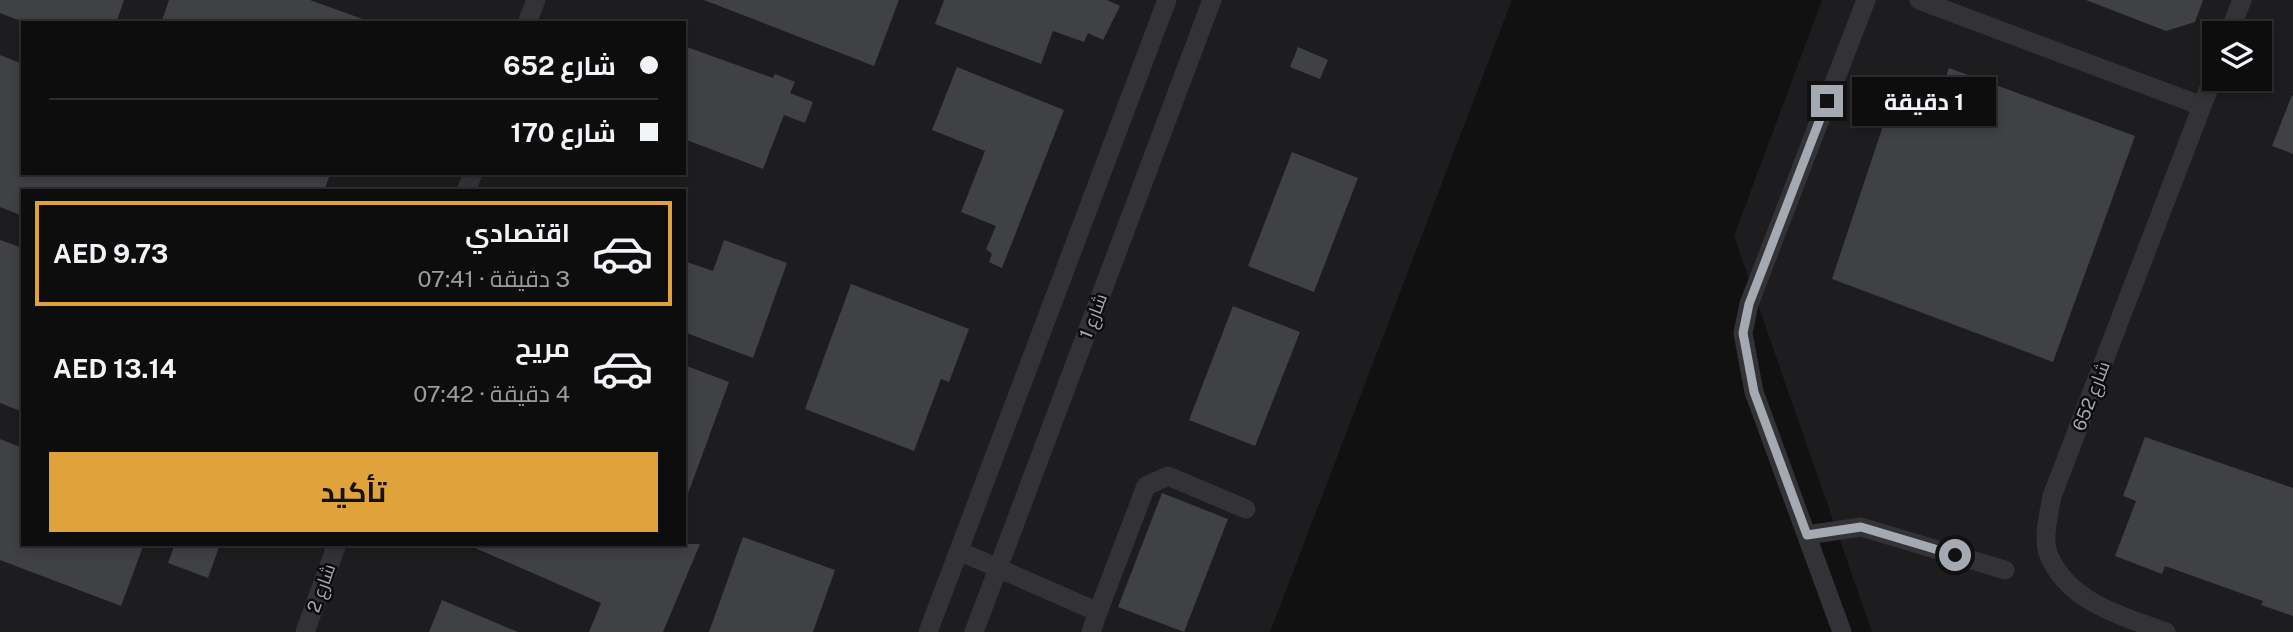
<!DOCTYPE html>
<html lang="ar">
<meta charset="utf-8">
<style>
body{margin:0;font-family:"Public Sans",Cairo,sans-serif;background:#1b1b1c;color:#f1f3f6;direction:rtl;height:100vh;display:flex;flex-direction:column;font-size:26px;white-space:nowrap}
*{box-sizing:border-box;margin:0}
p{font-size:23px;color:#9a9c9e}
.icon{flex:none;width:38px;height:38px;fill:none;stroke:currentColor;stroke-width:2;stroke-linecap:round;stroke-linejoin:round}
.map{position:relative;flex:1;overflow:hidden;direction:ltr}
.sheet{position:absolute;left:21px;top:189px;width:665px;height:357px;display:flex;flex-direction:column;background:#0d0d0e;border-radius:0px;box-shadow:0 4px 10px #0003,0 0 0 2px #2d2d2e;direction:rtl}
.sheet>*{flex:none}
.banner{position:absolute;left:21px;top:21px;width:665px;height:154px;border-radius:0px;box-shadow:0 4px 10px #0003,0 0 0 2px #2d2d2e;direction:rtl;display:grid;align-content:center;height:154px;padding:0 28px;background:#0d0d0e}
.buttons{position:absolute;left:2202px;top:21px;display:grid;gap:14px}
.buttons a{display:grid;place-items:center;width:70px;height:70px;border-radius:0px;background:#0d0d0e;box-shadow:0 4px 10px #0003,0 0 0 2px #2d2d2e;font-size:35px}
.end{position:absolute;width:32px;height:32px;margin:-16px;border:9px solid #a4a9b2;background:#111;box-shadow:0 0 0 4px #111}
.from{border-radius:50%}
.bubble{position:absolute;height:49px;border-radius:0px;background:#0d0d0e;box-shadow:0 4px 10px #0003,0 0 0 2px #2d2d2e;font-size:23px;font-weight:700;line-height:49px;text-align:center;direction:rtl}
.banner b{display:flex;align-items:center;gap:24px;height:66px;font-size:26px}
.banner b+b{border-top:2px solid #2d2d2e}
.banner i{width:18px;height:18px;background:#f1f3f6}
ul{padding:12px 0 0;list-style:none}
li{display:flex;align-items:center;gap:21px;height:105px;margin:0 14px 10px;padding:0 14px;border:4px solid transparent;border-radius:0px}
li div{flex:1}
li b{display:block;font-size:26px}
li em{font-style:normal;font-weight:700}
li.active{border-color:#e0a33b}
li>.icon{width:63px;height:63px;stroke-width:1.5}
.cta{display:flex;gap:14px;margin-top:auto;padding:14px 28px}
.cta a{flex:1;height:80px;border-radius:0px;background:#e0a33b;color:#111;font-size:28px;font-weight:700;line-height:80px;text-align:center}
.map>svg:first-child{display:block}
.built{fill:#1d1d1f;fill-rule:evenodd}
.building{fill:#404145}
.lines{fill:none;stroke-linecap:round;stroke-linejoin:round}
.street{stroke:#333337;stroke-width:19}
.route{stroke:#a4a9b2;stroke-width:9}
.labels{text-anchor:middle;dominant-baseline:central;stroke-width:5;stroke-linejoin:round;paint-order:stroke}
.street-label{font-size:18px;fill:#a4a9b2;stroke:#0c0c0d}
</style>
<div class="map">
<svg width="2293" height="632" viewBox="0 0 2293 632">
<rect width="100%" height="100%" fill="#111112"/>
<path class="built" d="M 0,0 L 1512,0 L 1270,632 L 0,632 ZM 23,23 L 684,23 L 684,173 L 23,173 ZM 23,191 L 684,191 L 684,544 L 23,544 Z
M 1822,0 L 2293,0 L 2293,632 L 1872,632 L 1734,236 ZM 2214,33 L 2259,33 L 2259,79 L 2214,79 Z"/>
<path class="building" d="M 0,0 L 124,0 L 116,23 L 26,23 L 0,13 Z
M 169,0 L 310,0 L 368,21 L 161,23 Z
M 704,0 L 899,0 L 874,66 Z
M 944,0 L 1107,0 L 1120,6 L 1103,40 L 1088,33 L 1084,42 L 1053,31 L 1041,64 L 935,24 Z
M 2086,0 L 2203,0 L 2195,22 L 2166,31 Z
M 684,46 L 773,78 L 775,74 L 795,82 L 790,93 L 813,102 L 805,123 L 784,115 L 763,169 L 684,139 Z
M 1298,47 L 1328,60 L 1320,79 L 1290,67 Z
M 0,55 L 23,64 L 23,173 L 319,173 L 329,177 L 324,191 L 23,191 L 23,216 L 0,207 Z
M 957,67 L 1064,110 L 1002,268 L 989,262 L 992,254 L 986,249 L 996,226 L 961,212 L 985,151 L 932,130 Z
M 1949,68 L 2135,136 L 2053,362 L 1832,279 L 1890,105 L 1930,120 Z
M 2292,95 L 2293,96 L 2293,154 L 2272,146 Z
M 1292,152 L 1358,178 L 1314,292 L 1248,266 Z
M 0,240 L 23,248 L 23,412 L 0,403 Z
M 724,240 L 787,263 L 753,358 L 684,332 L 684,261 L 713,271 Z
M 851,284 L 969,329 L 949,382 L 941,379 L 914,451 L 805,409 Z
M 1233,306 L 1300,332 L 1255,446 L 1189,420 Z
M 684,365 L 729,382 L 686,499 L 684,499 Z
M 2145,437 L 2293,488 L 2293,616 L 2261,605 L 2263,601 L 2165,566 L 2162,574 L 2115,556 L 2136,501 L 2123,496 Z
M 0,439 L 23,448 L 23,544 L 144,544 L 121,606 L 0,560 Z
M 1162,493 L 1228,519 L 1184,632 L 1118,607 Z
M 743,537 L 835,570 L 813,632 L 709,632 Z
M 175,544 L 220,544 L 208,578 L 168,563 Z
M 466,544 L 700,544 L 663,632 L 589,632 L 601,603 Z
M 442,600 L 518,632 L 429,632 Z"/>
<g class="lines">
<path class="street" d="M 1919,0 L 2202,106
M 527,23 L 536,0
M 2229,33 L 2242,0
M 466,191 L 473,173
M 1807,535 L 1861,527 L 2005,570
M 959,551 L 1098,612 L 1091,632
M 1098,612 L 1146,486 L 1168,476 L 1246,509
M 305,632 L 337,544
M 928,632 L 1167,0
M 974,632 L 1212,0
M 1842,632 L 1754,392 L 1743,333 L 1749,304 L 1866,0
M 2166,632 C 2122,616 2070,603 2049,556 C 2042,539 2049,514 2052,496 L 2214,75"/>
</g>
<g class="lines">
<path class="route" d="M 1827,101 L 1749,304 L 1743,333 L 1754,392 L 1807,535 L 1861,527 L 1955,555"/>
</g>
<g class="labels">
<g class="street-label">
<text transform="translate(1093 316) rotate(-69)">شارع 1</text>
<text transform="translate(2091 396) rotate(-69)">شارع 652</text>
<text transform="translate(321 588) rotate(-70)">شارع 2</text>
</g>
</g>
</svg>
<div class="buttons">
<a><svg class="icon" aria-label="layers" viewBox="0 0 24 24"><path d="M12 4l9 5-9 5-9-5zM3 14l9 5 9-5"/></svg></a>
</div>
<i class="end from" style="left:1955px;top:555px"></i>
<i class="end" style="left:1827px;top:101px"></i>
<div class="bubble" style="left:1852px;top:77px;width:144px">1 دقيقة</div>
<div class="banner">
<b><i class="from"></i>شارع 652</b>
<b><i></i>شارع 170</b>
</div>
<section class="sheet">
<ul>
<li class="active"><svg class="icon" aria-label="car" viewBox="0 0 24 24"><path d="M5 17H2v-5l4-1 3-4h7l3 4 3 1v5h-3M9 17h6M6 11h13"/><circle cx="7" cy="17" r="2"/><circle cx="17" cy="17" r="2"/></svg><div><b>اقتصادي</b><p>3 دقيقة · 07:41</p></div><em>AED 9.73</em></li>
<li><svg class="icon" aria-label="car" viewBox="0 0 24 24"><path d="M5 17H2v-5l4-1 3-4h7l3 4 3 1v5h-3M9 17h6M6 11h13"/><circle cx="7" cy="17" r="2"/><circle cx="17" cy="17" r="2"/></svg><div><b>مريح</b><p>4 دقيقة · 07:42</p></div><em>AED 13.14</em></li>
</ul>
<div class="cta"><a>تأكيد</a></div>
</section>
</div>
